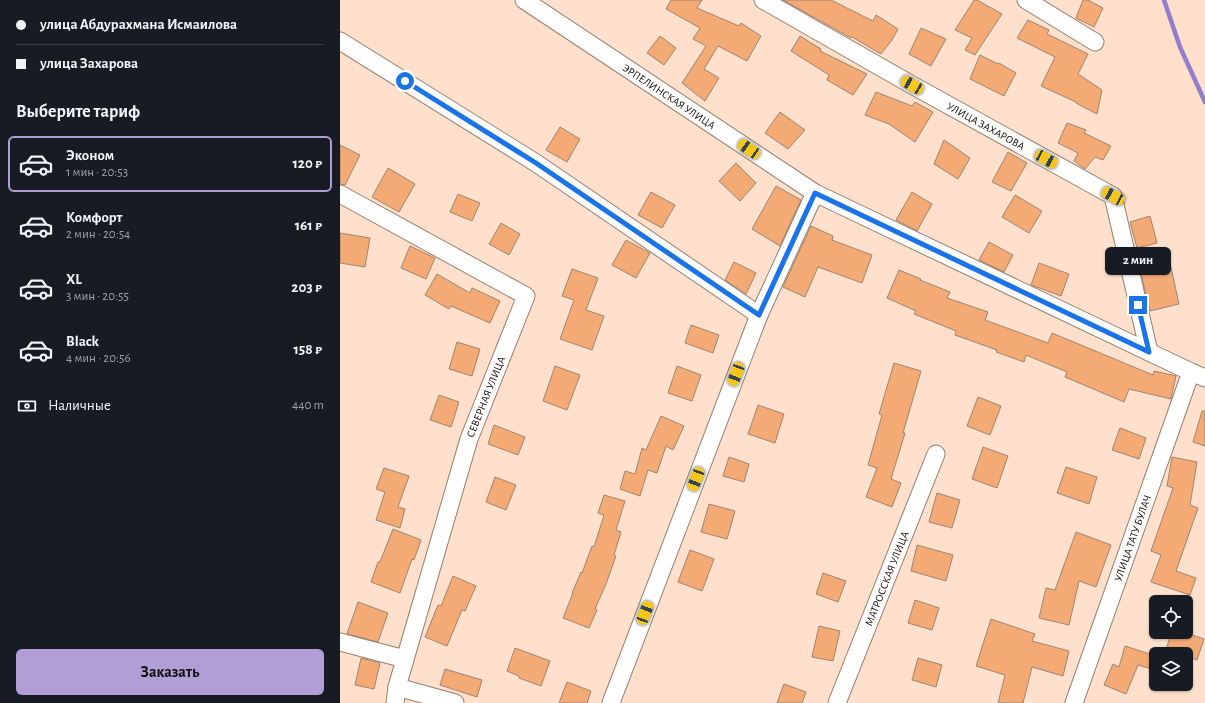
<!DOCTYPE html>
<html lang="ru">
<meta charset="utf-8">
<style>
body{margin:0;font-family:"Alegreya Sans",sans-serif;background:#20242c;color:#f1f3f6;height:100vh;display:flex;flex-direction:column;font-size:15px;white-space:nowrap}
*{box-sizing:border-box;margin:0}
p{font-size:13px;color:#9ea1a6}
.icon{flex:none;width:22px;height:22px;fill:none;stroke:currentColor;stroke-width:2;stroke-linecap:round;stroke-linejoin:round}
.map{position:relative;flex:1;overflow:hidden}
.details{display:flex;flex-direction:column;background:#171b24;width:340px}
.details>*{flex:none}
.hud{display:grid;align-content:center;height:88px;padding:0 16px;background:#171b24}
.tools{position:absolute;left:809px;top:595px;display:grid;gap:8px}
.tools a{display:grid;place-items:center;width:44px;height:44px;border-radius:6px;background:#171b24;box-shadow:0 1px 3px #0004;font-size:20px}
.end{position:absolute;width:18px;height:18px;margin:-9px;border:5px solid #1a73e8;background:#fff;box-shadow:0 0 0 2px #fff}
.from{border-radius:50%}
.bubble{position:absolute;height:28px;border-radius:6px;background:#171b24;box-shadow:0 1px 3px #0004;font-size:13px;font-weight:700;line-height:28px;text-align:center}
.car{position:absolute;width:12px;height:24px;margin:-12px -6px;border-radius:5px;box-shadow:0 0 3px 1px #0007;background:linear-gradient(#f5c518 24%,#345 0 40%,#f5c518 0 76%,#345 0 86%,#f5c518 0)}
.hud b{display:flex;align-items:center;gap:14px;height:38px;font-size:15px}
.hud b+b{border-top:1px solid #363941}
.hud i{width:10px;height:10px;background:#f1f3f6}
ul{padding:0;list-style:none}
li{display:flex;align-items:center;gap:12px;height:56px;margin:0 8px 6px;padding:0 8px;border:2px solid transparent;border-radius:6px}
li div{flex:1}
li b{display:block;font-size:15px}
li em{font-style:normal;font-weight:700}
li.on{border-color:#b19ed6}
li>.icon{width:36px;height:36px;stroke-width:1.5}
h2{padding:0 16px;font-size:18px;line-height:48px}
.pay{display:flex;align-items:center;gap:10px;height:44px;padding:0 16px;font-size:15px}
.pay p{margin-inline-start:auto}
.action{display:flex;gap:8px;margin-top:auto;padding:8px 16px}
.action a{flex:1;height:46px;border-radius:6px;background:#b19ed6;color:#111;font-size:16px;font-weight:700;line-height:46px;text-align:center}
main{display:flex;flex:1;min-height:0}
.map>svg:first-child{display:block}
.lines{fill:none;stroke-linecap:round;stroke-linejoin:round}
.stream{stroke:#927fca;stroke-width:4.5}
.building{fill:#f4aa75;stroke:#9f8471}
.street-casing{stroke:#997e6c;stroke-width:19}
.street{stroke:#fff;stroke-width:17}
.route{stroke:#1a73e8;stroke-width:5}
.labels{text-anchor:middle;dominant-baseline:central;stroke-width:3.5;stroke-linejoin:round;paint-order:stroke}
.street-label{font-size:11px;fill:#140a05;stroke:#fff}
</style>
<main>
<section class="details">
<div class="hud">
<b><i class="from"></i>улица Абдурахмана Исмаилова</b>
<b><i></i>улица Захарова</b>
</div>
<h2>Выберите тариф</h2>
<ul>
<li class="on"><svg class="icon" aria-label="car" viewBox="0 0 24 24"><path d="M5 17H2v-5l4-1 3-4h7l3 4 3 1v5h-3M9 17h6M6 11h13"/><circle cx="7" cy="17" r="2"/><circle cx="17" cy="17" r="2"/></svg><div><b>Эконом</b><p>1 мин · 20:53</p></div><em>120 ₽</em></li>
<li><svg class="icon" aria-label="car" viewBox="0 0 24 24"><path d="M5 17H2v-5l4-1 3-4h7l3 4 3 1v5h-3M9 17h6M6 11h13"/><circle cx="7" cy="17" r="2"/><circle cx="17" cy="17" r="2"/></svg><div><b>Комфорт</b><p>2 мин · 20:54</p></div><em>161 ₽</em></li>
<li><svg class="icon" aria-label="car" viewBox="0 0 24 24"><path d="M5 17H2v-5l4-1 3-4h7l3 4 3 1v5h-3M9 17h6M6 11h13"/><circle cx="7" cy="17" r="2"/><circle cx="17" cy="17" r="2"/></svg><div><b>XL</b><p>3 мин · 20:55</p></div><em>203 ₽</em></li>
<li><svg class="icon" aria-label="car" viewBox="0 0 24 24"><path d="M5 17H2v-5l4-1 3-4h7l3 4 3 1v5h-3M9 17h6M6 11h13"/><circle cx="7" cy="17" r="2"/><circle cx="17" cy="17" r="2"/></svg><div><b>Black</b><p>4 мин · 20:56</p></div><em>158 ₽</em></li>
</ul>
<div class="pay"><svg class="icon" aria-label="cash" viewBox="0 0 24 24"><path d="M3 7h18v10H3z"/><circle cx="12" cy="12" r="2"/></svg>Наличные<p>440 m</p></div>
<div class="action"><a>Заказать</a></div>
</section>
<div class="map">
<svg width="865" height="703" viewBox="0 0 865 703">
<rect width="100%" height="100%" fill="#fee0cc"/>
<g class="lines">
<path class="stream" d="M 824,0 L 840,47 L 865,102"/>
</g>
<path class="building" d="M 331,0 L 362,0 L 357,8 L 399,26 L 401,23 L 421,36 L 407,61 L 378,46 L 364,69 L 379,78 L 365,101 L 342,83 L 366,46 L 353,39 L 360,28 L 326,9 Z
M 443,0 L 491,0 L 533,21 L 536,15 L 558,29 L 552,40 L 541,54 L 512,37 L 511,38 Z
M 634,0 L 637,0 L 662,14 L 635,55 L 625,50 L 632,38 L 615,30 Z
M 743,0 L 748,0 L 763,8 L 754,27 L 736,18 Z
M 688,20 L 709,30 L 707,34 L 748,54 L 738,74 L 762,90 L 757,114 L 736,103 L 736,102 L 701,86 L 715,57 L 677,38 Z
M 581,28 L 606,39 L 591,66 L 569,54 Z
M 320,36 L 336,48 L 324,65 L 307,53 Z
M 460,36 L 481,49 L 480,51 L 527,74 L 513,95 L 487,80 L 489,75 L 451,51 Z
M 640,55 L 658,64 L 659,63 L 676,73 L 664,96 L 630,79 Z
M 536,92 L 572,106 L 575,102 L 593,112 L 575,142 L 549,124 L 525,115 Z
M 440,112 L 465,130 L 448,149 L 425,133 Z
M 727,123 L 746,130 L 744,133 L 771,146 L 763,160 L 755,157 L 745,169 L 734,161 L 738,153 L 718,143 Z
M 220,127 L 240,139 L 227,162 L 206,150 Z
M 604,140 L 630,158 L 618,179 L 594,164 Z
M 0,145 L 20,155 L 5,185 L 0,184 Z
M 668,152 L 687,163 L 671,191 L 652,182 Z
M 396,163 L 416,183 L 400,201 L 379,181 Z
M 48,168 L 75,184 L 59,212 L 32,197 Z
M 436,186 L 461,200 L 440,246 L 412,229 Z
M 311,192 L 335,205 L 322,228 L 298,215 Z
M 572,192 L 592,204 L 577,231 L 556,220 Z
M 118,194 L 140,203 L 132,221 L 110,212 Z
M 675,195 L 702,211 L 689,233 L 662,217 Z
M 810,216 L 817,243 L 797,248 L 790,222 Z
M 161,223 L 180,234 L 169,255 L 149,244 Z
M 471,226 L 493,236 L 492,240 L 532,255 L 522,283 L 478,267 L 465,297 L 443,287 Z
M 0,233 L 30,238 L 25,267 L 0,263 Z
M 286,240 L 310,253 L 296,278 L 272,265 Z
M 649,242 L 673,255 L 664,272 L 639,260 Z
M 70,246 L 95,258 L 86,279 L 61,268 Z
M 394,262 L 416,273 L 406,294 L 385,280 Z
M 699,263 L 729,274 L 721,296 L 691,285 Z
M 830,263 L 839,304 L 810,311 L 800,270 Z
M 232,269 L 258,278 L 246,310 L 264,316 L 252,350 L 220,339 L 234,300 L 222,296 Z
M 559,270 L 581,279 L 580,280 L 610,292 L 607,298 L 648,312 L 645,320 L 708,343 L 712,333 L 813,375 L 814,371 L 836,376 L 831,399 L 789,389 L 784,402 L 725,377 L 727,372 L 686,355 L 684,362 L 656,352 L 657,350 L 615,335 L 616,331 L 574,314 L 576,311 L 547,298 Z
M 97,274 L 130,293 L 132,288 L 160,301 L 150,323 L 111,306 L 109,309 L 85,295 Z
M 351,325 L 379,335 L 373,353 L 345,343 Z
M 117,342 L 140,349 L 132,376 L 109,369 Z
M 554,363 L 581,371 L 563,433 L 565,433 L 551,479 L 561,483 L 552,507 L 526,497 L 537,468 L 528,465 L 542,415 L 539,414 Z
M 215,366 L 240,375 L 227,410 L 203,401 Z
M 337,366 L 361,375 L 352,401 L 328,393 Z
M 99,395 L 119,402 L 111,427 L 90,420 Z
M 638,397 L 661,406 L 650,435 L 627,426 Z
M 418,405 L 444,414 L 435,443 L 408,434 Z
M 862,411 L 865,411 L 865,446 L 853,442 Z
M 321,416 L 344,426 L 333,450 L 326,446 L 317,473 L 308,470 L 300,496 L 280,489 L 285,471 L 295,474 L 302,448 L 306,450 Z
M 154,425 L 185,437 L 178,455 L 148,444 Z
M 780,428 L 806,438 L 799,459 L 772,450 Z
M 643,447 L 668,456 L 657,488 L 632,479 Z
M 389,457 L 409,464 L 404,482 L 383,476 Z
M 832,457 L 857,462 L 850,505 L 858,508 L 836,571 L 856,578 L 850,595 L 811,582 L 821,555 L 811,551 L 833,488 L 827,486 Z
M 726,467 L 757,477 L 749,504 L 717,493 Z
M 44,468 L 69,476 L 58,507 L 65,509 L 60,528 L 36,520 L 45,492 L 36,489 Z
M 155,477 L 176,485 L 166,510 L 146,502 Z
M 597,493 L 620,500 L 612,528 L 589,522 Z
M 264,495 L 285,501 L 276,530 L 281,532 L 274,555 L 276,556 L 266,584 L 255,609 L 257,610 L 249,628 L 223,618 L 233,593 L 232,593 L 241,572 L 242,573 L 252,546 L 254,547 L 264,515 L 258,513 Z
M 369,504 L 395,511 L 387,539 L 361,532 Z
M 53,529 L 81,540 L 74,560 L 72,559 L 60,593 L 31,582 L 38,562 L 40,562 Z
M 736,532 L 771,545 L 756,587 L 739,581 L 729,625 L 699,618 L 706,588 L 715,590 Z
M 577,545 L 613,555 L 606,581 L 571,571 Z
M 350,550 L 374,559 L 362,591 L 338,582 Z
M 483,573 L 506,581 L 498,602 L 476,594 Z
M 113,576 L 136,586 L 125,611 L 122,610 L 107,646 L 85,637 L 98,605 L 101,606 Z
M 575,600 L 599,608 L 592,630 L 568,623 Z
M 18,602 L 48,613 L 38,642 L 7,634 Z
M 651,619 L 695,634 L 692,641 L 729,651 L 723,676 L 692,667 L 683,703 L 658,703 L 665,675 L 636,666 Z
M 479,626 L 500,631 L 493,661 L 472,657 Z
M 832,632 L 843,632 L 864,639 L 857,660 L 846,656 L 846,654 L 841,654 L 826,649 Z
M 785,646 L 816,656 L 812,669 L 798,665 L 786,694 L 764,685 L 773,664 L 779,667 Z
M 175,648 L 210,661 L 201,686 L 179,678 L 179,676 L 167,671 Z
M 21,658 L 40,663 L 34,689 L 15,685 Z
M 578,658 L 602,665 L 596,687 L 572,680 Z
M 105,669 L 142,680 L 137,697 L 100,685 Z
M 227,682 L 251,691 L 247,703 L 219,703 Z
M 444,684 L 466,692 L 462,703 L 437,703 Z"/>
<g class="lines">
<defs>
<g id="street">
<path id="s1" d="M 184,0 L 475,193 L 851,372 L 865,378"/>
<path id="s2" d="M 423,0 L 572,85 L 773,196 L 809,352"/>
<path d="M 686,0 L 755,42"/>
<path d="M 0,41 L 196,163 L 419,315"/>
<path d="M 0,194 L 186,296 L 129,439 L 57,687 L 55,703"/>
<path d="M 0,642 L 65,659"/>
<path d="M 57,687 L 115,703"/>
<path d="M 271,703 L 419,315 L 475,193"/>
<path id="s3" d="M 497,703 L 596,454"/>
<path id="s4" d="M 734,703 L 851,372"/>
</g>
</defs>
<use href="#street" class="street-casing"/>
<use href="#street" class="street"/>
</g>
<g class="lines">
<path class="route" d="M 65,81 L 196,163 L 419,315 L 475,193 L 809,352 L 798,305"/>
</g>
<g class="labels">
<g class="street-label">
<text stroke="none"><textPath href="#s1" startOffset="174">ЭРПЕЛИНСКАЯ УЛИЦА</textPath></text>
<text stroke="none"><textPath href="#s2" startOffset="256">УЛИЦА ЗАХАРОВА</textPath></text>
<text transform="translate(146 397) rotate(-68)">СЕВЕРНАЯ УЛИЦА</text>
<text stroke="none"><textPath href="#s4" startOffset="175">УЛИЦА ТАТУ БУЛАЧ</textPath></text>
<text stroke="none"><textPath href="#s3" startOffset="134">МАТРОССКАЯ УЛИЦА</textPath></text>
</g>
</g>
</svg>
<div class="tools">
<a><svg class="icon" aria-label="locate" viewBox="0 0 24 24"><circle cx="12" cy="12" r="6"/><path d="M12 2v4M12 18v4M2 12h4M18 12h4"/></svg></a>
<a><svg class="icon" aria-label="layers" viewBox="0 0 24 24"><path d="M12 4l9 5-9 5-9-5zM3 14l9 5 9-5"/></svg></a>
</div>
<i class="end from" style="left:65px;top:81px"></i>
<i class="end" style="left:798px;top:305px"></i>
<div class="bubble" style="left:765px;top:247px;width:66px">2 мин</div>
<i class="car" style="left:572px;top:85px;rotate:300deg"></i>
<i class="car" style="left:409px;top:149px;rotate:304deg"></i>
<i class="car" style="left:706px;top:159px;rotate:119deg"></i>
<i class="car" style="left:773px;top:196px;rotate:299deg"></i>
<i class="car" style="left:396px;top:374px;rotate:201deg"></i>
<i class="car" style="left:356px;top:479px;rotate:201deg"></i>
<i class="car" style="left:305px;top:613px;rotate:21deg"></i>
</div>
</main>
